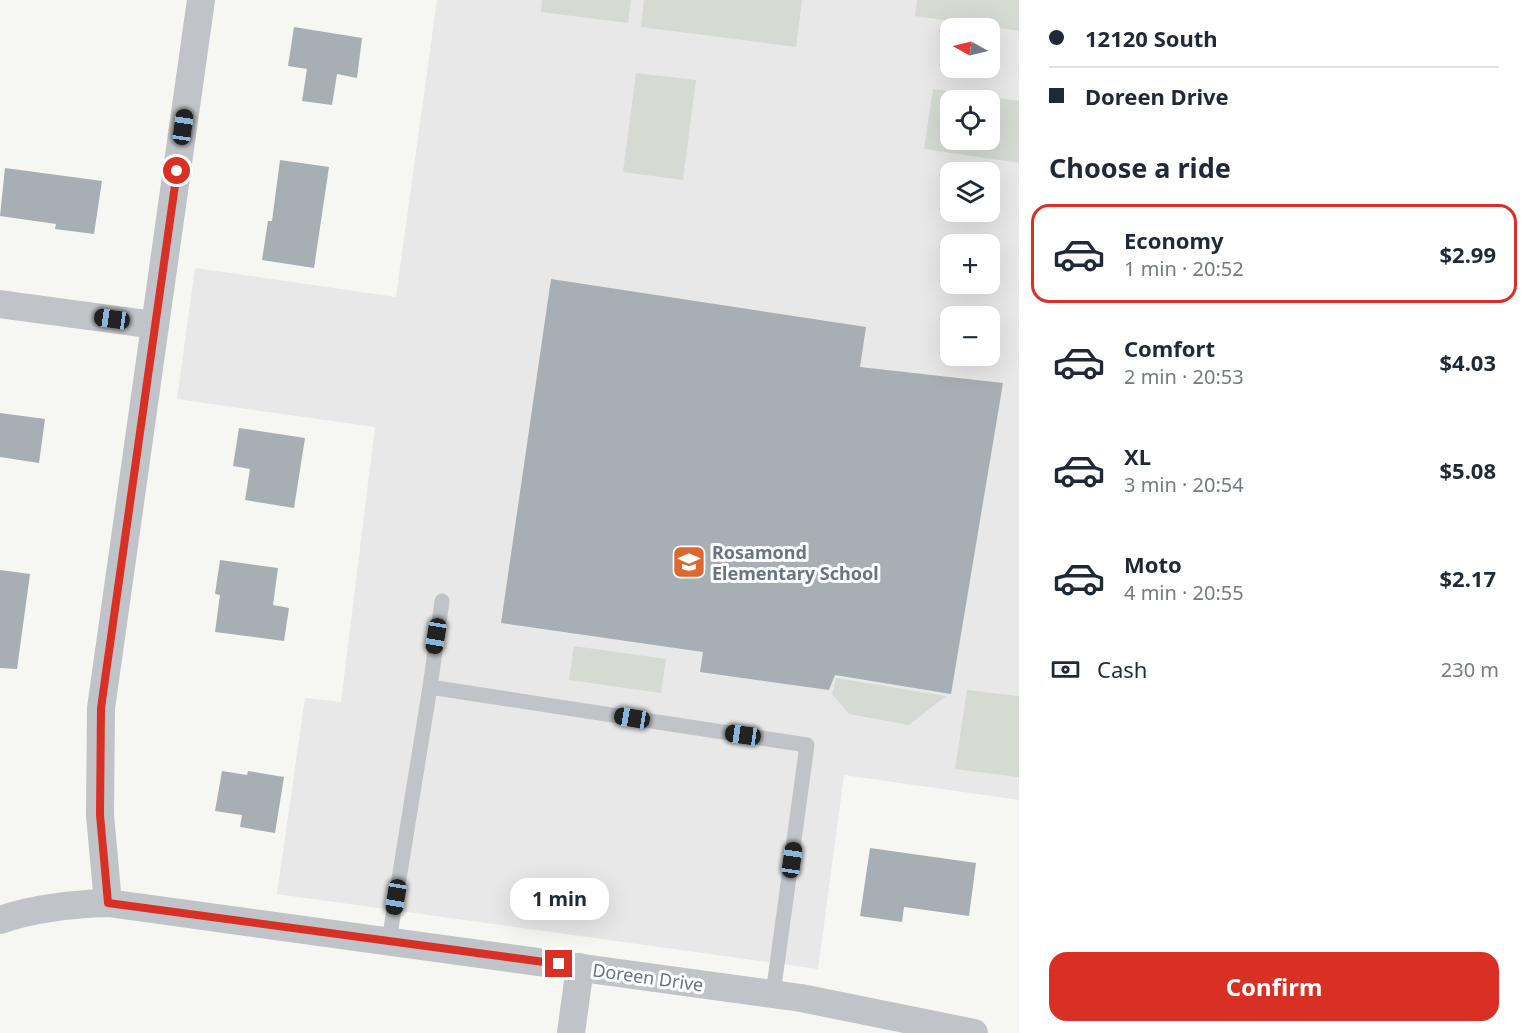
<!DOCTYPE html>
<meta charset="utf-8">
<style>
body{margin:0;font-family:"Noto Sans",sans-serif;background:#f6f6f7;color:#1f2937;height:100vh;display:flex;flex-direction:column;font-size:22px;white-space:nowrap}
*{box-sizing:border-box;margin:0}
p{font-size:20px;color:#747a83}
.icon{flex:none;width:33px;height:33px;fill:none;stroke:currentColor;stroke-width:2;stroke-linecap:round;stroke-linejoin:round}
.map{position:relative;flex:1;overflow:hidden}
.panel{display:flex;flex-direction:column;background:#fff;width:510px}
.panel>*{flex:none}
.top-card{display:grid;align-content:center;height:132px;padding:0 30px;background:#fff}
.needle{width:39px;rotate:278deg}
.controls{position:absolute;left:940px;top:18px;display:grid;gap:12px}
.controls a{display:grid;place-items:center;width:60px;height:60px;border-radius:12px;background:#fff;box-shadow:0 6px 24px #0002;font-size:30px}
.end{position:absolute;width:27px;height:27px;margin:-14px;border:8px solid #d93025;background:#fff;box-shadow:0 0 0 3px #fff}
.from{border-radius:50%}
.bubble{position:absolute;height:42px;border-radius:18px;background:#fff;box-shadow:0 6px 24px #0002;font-size:20px;font-weight:700;line-height:42px;text-align:center}
.car{position:absolute;width:18px;height:36px;margin:-18px -9px;border-radius:8px;box-shadow:0 0 4px 2px #0007;background:linear-gradient(#222 24%,#8ab4d8 0 40%,#222 0 76%,#8ab4d8 0 86%,#222 0)}
.top-card b{display:flex;align-items:center;gap:21px;height:57px;font-size:22px}
.top-card b+b{border-top:2px solid #e0e1e3}
.top-card i{width:15px;height:15px;background:#1f2937}
ul{padding:0;list-style:none}
li{display:flex;align-items:center;gap:18px;height:99px;margin:0 12px 9px;padding:0 18px;border:3px solid transparent;border-radius:18px}
li div{flex:1}
li b{display:block;font-size:22px}
li em{font-style:normal;font-weight:700}
li.on{border-color:#d93025}
li>.icon{width:54px;height:54px;stroke-width:1.5}
h2{padding:0 30px;font-size:27px;line-height:72px}
.pay{display:flex;align-items:center;gap:15px;height:66px;padding:0 30px;font-size:22px}
.pay p{margin-inline-start:auto}
.primary-button{display:flex;gap:12px;margin-top:auto;padding:12px 30px}
.primary-button a{flex:1;height:69px;border-radius:18px;background:#d93025;color:#fff;font-size:24px;font-weight:700;line-height:69px;text-align:center}
main{display:flex;flex:1;min-height:0}
.map>svg:first-child{display:block}
.built{fill:#e7e8e7;fill-rule:evenodd}
.green{fill:#d5dbd3;fill-rule:evenodd}
.building{fill:#a7aeb4}
.lines{fill:none;stroke-linecap:round;stroke-linejoin:round}
.lane{stroke:#c0c3c7;stroke-width:15}
.street{stroke:#c0c3c7;stroke-width:28}
.route{stroke:#d93025;stroke-width:8}
.labels{text-anchor:middle;dominant-baseline:central;stroke-width:6;stroke-linejoin:round;paint-order:stroke}
.poi-label{font-size:18px;font-weight:bold;fill:#677483;stroke:#fff;text-anchor:start}
.street-label{font-size:18px;fill:#677483;stroke:#fff}
</style>
<main>
<div class="map">
<svg width="1019" height="1033" viewBox="0 0 1019 1033">
<rect width="100%" height="100%" fill="#f6f6f3"/>
<path class="built" d="M 437,0 L 1019,0 L 1019,800 L 844,775 L 818,969 L 277,894 L 305,698 L 341,702 L 375,427 L 177,399 L 195,268 L 396,297 ZM 951,28 L 990,28 L 990,68 L 951,68 ZM 951,100 L 990,100 L 990,140 L 951,140 ZM 951,172 L 990,172 L 990,212 L 951,212 ZM 951,244 L 990,244 L 990,284 L 951,284 ZM 951,316 L 990,316 L 990,356 L 951,356 Z"/>
<path class="green" d="M 542,0 L 631,0 L 628,23 L 541,12 Z
M 644,0 L 802,0 L 796,47 L 641,27 Z
M 917,0 L 1019,0 L 1019,31 L 915,16 Z
M 636,73 L 696,80 L 683,180 L 623,172 Z
M 933,89 L 1019,101 L 1019,163 L 924,149 ZM 990,100 L 990,140 L 951,140 L 951,100 Z
M 574,646 L 666,659 L 661,693 L 569,680 Z
M 836,678 L 946,696 L 909,725 L 849,714 L 832,694 Z
M 967,690 L 1019,696 L 1019,777 L 955,769 Z"/>
<path class="building" d="M 294,27 L 362,38 L 357,78 L 337,74 L 332,105 L 302,101 L 307,69 L 288,66 Z
M 280,160 L 329,167 L 314,268 L 262,260 L 268,221 L 272,221 Z
M 5,168 L 102,181 L 94,234 L 55,229 L 56,224 L 0,216 Z
M 551,279 L 866,327 L 860,367 L 1003,383 L 951,694 L 835,675 L 829,690 L 700,672 L 703,652 L 501,623 Z
M 0,413 L 45,419 L 39,463 L 0,457 Z
M 239,428 L 305,438 L 294,508 L 245,500 L 250,469 L 233,466 Z
M 220,560 L 278,568 L 273,605 L 289,608 L 284,641 L 215,632 L 220,595 L 215,594 Z
M 0,570 L 30,574 L 17,669 L 0,668 Z
M 222,771 L 247,775 L 248,771 L 284,777 L 275,833 L 240,827 L 242,815 L 215,811 Z
M 870,848 L 976,863 L 969,916 L 904,907 L 902,922 L 860,916 Z"/>
<g class="lines">
<path class="lane" d="M 430,687 L 442,601
M 389,941 L 430,687 L 807,745 L 773,994"/>
<path class="street" d="M 0,304 L 155,325
M 108,903 L 100,815 L 101,708 L 201,0
M 0,920 C 35,908 71,904 108,903 L 801,998 L 974,1033
M 571,1033 L 580,967"/>
</g>
<g class="lines">
<path class="route" d="M 177,171 L 101,708 L 100,815 L 108,903 L 559,964"/>
</g>
<defs>
<symbol id="school-square" viewBox="-11 -11 22 22"><rect x="-9" y="-9" width="18" height="18" rx="4" fill="#dc682e" stroke="#fff"/><path d="M0-5L7-2L0 1L-7-2ZM-4 1L0 2.5L4 1V4Q0 6-4 4Z" fill="#fff"/></symbol>
</defs>
<g fill-rule="evenodd">
<use href="#school-square" x="670" y="543" width="38" height="38"/>
</g>
<g class="labels">
<g class="poi-label">
<text x="712" y="552">Rosamond<tspan x="712" dy="21">Elementary School</tspan></text>
</g>
<g class="street-label">
<text transform="translate(648 977) rotate(8)">Doreen Drive</text>
</g>
</g>
</svg>
<div class="controls">
<a><svg class="needle" viewBox="-14 -14 28 28"><path d="M0-13l5 13h-10z" fill="#e53935"/><path d="M0 13l5-13h-10z" fill="#747a83"/></svg></a>
<a><svg class="icon" aria-label="locate" viewBox="0 0 24 24"><circle cx="12" cy="12" r="6"/><path d="M12 2v4M12 18v4M2 12h4M18 12h4"/></svg></a>
<a><svg class="icon" aria-label="layers" viewBox="0 0 24 24"><path d="M12 4l9 5-9 5-9-5zM3 14l9 5 9-5"/></svg></a>
<a>+</a>
<a>−</a>
</div>
<i class="end from" style="left:177px;top:171px"></i>
<i class="end" style="left:559px;top:964px"></i>
<div class="bubble" style="left:510px;top:878px;width:99px">1 min</div>
<i class="car" style="left:183px;top:127px;rotate:8deg"></i>
<i class="car" style="left:112px;top:319px;rotate:278deg"></i>
<i class="car" style="left:436px;top:636px;rotate:189deg"></i>
<i class="car" style="left:632px;top:718px;rotate:279deg"></i>
<i class="car" style="left:743px;top:735px;rotate:278deg"></i>
<i class="car" style="left:792px;top:860px;rotate:8deg"></i>
<i class="car" style="left:396px;top:897px;rotate:189deg"></i>
</div>
<section class="panel">
<div class="top-card">
<b><i class="from"></i>12120 South</b>
<b><i></i>Doreen Drive</b>
</div>
<h2>Choose a ride</h2>
<ul>
<li class="on"><svg class="icon" aria-label="car" viewBox="0 0 24 24"><path d="M5 17H2v-5l4-1 3-4h7l3 4 3 1v5h-3M9 17h6M6 11h13"/><circle cx="7" cy="17" r="2"/><circle cx="17" cy="17" r="2"/></svg><div><b>Economy</b><p>1 min · 20:52</p></div><em>$2.99</em></li>
<li><svg class="icon" aria-label="car" viewBox="0 0 24 24"><path d="M5 17H2v-5l4-1 3-4h7l3 4 3 1v5h-3M9 17h6M6 11h13"/><circle cx="7" cy="17" r="2"/><circle cx="17" cy="17" r="2"/></svg><div><b>Comfort</b><p>2 min · 20:53</p></div><em>$4.03</em></li>
<li><svg class="icon" aria-label="car" viewBox="0 0 24 24"><path d="M5 17H2v-5l4-1 3-4h7l3 4 3 1v5h-3M9 17h6M6 11h13"/><circle cx="7" cy="17" r="2"/><circle cx="17" cy="17" r="2"/></svg><div><b>XL</b><p>3 min · 20:54</p></div><em>$5.08</em></li>
<li><svg class="icon" aria-label="car" viewBox="0 0 24 24"><path d="M5 17H2v-5l4-1 3-4h7l3 4 3 1v5h-3M9 17h6M6 11h13"/><circle cx="7" cy="17" r="2"/><circle cx="17" cy="17" r="2"/></svg><div><b>Moto</b><p>4 min · 20:55</p></div><em>$2.17</em></li>
</ul>
<div class="pay"><svg class="icon" aria-label="cash" viewBox="0 0 24 24"><path d="M3 7h18v10H3z"/><circle cx="12" cy="12" r="2"/></svg>Cash<p>230 m</p></div>
<div class="primary-button"><a>Confirm</a></div>
</section>
</main>
